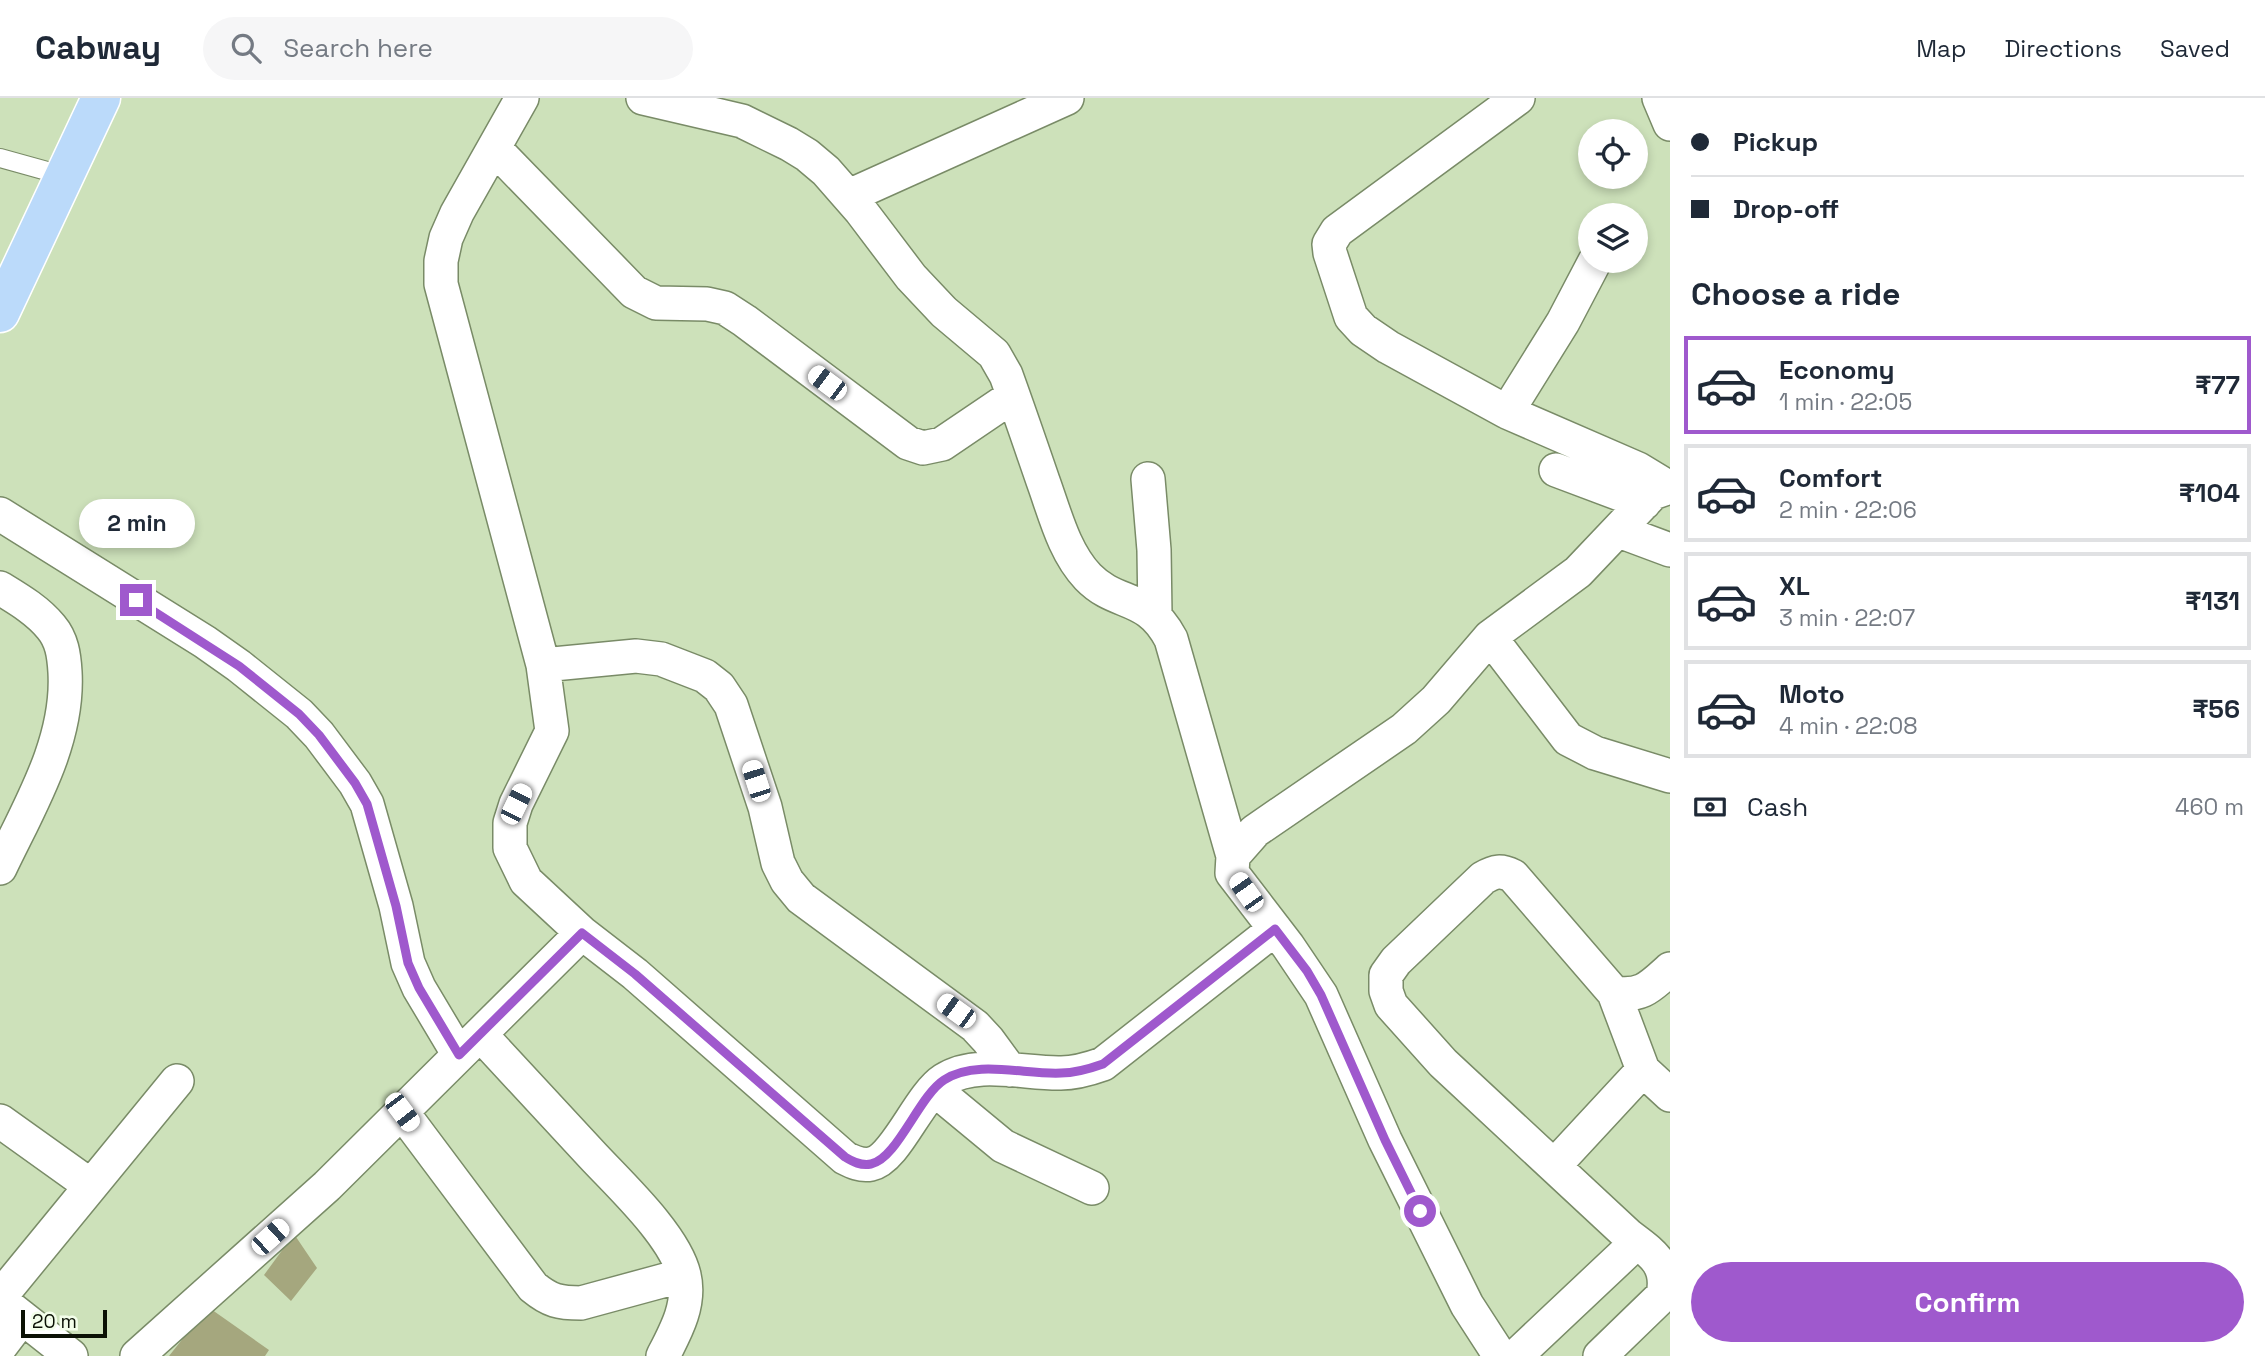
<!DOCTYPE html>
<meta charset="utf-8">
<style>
body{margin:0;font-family:"Space Grotesk",sans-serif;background:#f6f6f7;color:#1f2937;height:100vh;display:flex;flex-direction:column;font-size:26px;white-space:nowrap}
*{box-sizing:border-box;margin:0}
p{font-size:23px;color:#747a83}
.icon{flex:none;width:38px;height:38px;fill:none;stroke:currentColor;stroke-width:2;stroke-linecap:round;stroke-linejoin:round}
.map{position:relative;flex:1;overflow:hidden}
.details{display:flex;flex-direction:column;background:#fff;width:595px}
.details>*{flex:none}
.top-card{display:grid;align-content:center;height:154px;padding:0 21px;background:#fff}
.buttons{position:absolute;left:1578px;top:21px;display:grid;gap:14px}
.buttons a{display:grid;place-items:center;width:70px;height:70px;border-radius:50%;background:#fff;box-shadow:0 4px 10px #0003;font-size:35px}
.scale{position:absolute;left:21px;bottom:18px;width:86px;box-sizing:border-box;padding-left:7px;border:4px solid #0b1105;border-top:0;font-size:19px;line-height:24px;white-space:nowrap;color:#0b1105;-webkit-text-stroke:5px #f3feea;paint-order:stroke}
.end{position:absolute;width:32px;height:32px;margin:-16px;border:9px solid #9f59cd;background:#fff;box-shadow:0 0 0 4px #fff}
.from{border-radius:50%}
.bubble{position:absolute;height:49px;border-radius:24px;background:#fff;box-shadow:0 4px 10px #0003;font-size:23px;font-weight:800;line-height:49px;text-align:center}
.car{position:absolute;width:21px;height:42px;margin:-21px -10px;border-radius:9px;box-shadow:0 0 5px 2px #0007;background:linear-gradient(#fff 24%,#345 0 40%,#fff 0 76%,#345 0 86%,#fff 0)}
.top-card b{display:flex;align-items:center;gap:24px;height:66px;font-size:26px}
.top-card b+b{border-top:2px solid #e0e1e3}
.top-card i{width:18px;height:18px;background:#1f2937}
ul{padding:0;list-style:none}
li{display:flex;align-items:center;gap:21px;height:98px;margin:0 14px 10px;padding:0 7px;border:4px solid #e0e1e3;border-radius:0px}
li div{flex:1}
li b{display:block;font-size:26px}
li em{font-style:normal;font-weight:800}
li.on{border-color:#9f59cd}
li>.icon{width:63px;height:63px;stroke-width:1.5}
h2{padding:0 21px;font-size:32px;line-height:84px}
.pay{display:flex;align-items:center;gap:18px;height:77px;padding:0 21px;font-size:26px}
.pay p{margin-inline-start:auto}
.button{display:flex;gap:14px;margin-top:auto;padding:14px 21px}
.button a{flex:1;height:80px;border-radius:42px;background:#9f59cd;color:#fff;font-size:28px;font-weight:800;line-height:80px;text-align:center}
header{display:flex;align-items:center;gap:42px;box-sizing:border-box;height:98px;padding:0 35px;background:#fff;border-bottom:2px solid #e0e1e3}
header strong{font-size:33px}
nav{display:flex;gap:38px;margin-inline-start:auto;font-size:24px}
.search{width:490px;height:63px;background:#f6f6f7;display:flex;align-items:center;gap:18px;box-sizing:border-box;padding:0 24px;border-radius:38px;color:#747a83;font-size:26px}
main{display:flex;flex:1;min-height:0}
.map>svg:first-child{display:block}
.building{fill:#a5a77e}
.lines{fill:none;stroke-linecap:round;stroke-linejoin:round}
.service-casing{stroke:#798b67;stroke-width:20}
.minor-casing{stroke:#798b67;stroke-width:36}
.primary-casing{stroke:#fff;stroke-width:41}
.service{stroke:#fff;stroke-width:18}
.minor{stroke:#fff;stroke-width:33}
.primary{stroke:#bbdafa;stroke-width:38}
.route{stroke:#9f59cd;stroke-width:9}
</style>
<header>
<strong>Cabway</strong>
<div class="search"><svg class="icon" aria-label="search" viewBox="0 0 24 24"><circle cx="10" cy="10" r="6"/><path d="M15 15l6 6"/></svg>Search here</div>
<nav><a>Map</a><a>Directions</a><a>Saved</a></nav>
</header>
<main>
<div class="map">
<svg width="1670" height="1258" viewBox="0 0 1670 1258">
<rect width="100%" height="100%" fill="#cde1ba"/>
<path class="building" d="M 294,1136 L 317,1170 L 291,1203 L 264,1177 Z
M 208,1209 L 269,1252 L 265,1258 L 169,1258 Z"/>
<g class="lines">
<defs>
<path id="service" d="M 0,60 L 65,78"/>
<path id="minor" d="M 522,0 L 457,115 L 446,140 L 441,163 L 441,186 L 543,567 L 552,633 L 516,706 L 510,725 L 510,750 L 526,783 L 582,835 L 635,876 L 845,1060 C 853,1064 861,1068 871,1066 C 896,1061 919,998 944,982 C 976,961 1026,976 1061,975 C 1076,975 1089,971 1103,966 L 1275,831
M 643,0 L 742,23 L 789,46 L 807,57 L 826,73 L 861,113 L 911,179 L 944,214 L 994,256 L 1006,277 C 1019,313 1031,348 1043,383 C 1055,416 1064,454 1088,479 C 1117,509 1147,495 1171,541 L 1233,758
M 1518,0 L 1337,133 L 1329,146 L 1330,155 L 1351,219 L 1363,232 L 1388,249 L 1507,314 L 1638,371 L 1668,389
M 1659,0 L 1670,26
M 494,50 L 634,194 L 656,205 L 707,206 L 725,210 L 745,223 L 908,345 L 923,350 L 942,346 L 1013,298
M 849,98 L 1067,0
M 1507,314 L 1563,224 L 1595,163
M 1556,372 L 1644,405
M 1148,381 L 1154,452 L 1155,517
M 0,416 L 205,544 L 239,568 L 299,616 L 319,637 L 355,685 L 367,706 L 396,808 L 408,865 L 419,890 L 459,957
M 1619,433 L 1670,452
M 0,490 C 18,501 37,512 51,529 C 62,542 64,557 65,574 C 69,644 29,709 0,770
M 1490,539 L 1568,641 L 1595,655 L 1670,678
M 543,567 L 636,558 L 661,561 L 705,578 L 719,589 L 731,607 L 765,709 L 778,765 L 787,783 L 801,800 L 975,928 L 988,942 L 1010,972
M 1614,895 L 1643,972 L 1670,997
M 480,936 C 518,977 556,1018 593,1058 C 620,1087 675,1138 684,1177 C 691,1206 676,1233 663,1258
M 934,991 L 1003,1048 L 1092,1090
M 402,1014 L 533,1189 C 550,1203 559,1205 581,1205 L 684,1177
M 0,1023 L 91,1088
M 1554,1068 L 1643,972
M 0,1199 L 177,983
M 0,1202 L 71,1258
M 0,1249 L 22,1220
M 137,1258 L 327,1088 L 582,835
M 1500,1258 L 1467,1207 L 1385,1042 L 1321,897 L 1288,848 L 1232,775 L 1233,758 L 1255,733 L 1404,631 L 1436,602 L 1490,539 L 1578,474 L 1653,395 L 1670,389
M 1516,1258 L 1637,1144
M 1600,1258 L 1663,1197 C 1670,1165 1650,1154 1628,1137 L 1443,965 L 1391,907 L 1386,893 L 1386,877 L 1396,863 L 1483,780 C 1495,773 1501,772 1513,778 L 1614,895 C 1642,899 1650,889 1670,871"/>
<path id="primary" d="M 0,215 L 101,0"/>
</defs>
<use href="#service" class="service-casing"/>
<use href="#minor" class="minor-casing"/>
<use href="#primary" class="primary-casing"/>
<use href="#service" class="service"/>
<use href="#minor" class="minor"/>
<use href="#primary" class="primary"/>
</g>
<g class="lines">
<path class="route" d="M 136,502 L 239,568 L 299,616 L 319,637 L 355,685 L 367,706 L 396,808 L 408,865 L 419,890 L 459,957 L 582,835 L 635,876 L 845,1059 C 853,1064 861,1068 871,1066 C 897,1061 919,998 944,982 C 976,961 1026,977 1061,975 C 1076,975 1089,971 1103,966 L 1275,831 L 1307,873 L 1321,897 L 1385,1042 L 1420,1113"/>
</g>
</svg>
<div class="buttons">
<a><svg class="icon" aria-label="locate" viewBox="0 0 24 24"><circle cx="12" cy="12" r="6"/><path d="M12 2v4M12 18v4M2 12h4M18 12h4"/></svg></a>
<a><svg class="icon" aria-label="layers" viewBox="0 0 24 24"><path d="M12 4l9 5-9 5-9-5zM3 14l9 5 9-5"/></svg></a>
</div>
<div class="scale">20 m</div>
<i class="end from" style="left:1420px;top:1113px"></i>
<i class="end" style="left:136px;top:502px"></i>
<div class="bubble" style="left:79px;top:401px;width:116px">2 min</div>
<i class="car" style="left:827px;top:285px;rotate:307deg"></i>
<i class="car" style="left:756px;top:683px;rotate:342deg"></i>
<i class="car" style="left:516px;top:706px;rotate:26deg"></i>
<i class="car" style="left:1246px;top:794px;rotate:325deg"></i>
<i class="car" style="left:956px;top:913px;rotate:306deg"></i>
<i class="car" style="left:402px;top:1014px;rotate:143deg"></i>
<i class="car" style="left:270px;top:1139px;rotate:48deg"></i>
</div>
<section class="details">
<div class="top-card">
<b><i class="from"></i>Pickup</b>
<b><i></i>Drop-off</b>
</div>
<h2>Choose a ride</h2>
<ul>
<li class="on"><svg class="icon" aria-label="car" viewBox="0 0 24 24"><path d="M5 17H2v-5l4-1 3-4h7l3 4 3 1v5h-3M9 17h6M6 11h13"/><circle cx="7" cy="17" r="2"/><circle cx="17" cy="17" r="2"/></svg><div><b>Economy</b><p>1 min · 22:05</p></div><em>₹77</em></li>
<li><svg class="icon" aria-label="car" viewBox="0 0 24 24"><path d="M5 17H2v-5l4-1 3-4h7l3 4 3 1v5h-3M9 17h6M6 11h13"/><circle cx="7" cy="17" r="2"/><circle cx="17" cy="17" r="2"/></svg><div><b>Comfort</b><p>2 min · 22:06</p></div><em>₹104</em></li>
<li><svg class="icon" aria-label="car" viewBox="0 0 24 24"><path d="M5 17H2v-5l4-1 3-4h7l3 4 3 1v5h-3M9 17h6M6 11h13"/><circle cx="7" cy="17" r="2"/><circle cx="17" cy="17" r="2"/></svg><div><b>XL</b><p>3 min · 22:07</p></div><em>₹131</em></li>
<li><svg class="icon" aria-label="car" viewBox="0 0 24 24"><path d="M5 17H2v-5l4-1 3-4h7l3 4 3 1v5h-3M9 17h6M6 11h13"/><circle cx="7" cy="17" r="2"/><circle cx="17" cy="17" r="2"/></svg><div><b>Moto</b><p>4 min · 22:08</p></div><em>₹56</em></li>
</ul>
<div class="pay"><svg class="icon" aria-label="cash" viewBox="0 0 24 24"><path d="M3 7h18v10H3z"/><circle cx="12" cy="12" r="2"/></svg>Cash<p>460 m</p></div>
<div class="button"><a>Confirm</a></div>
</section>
</main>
